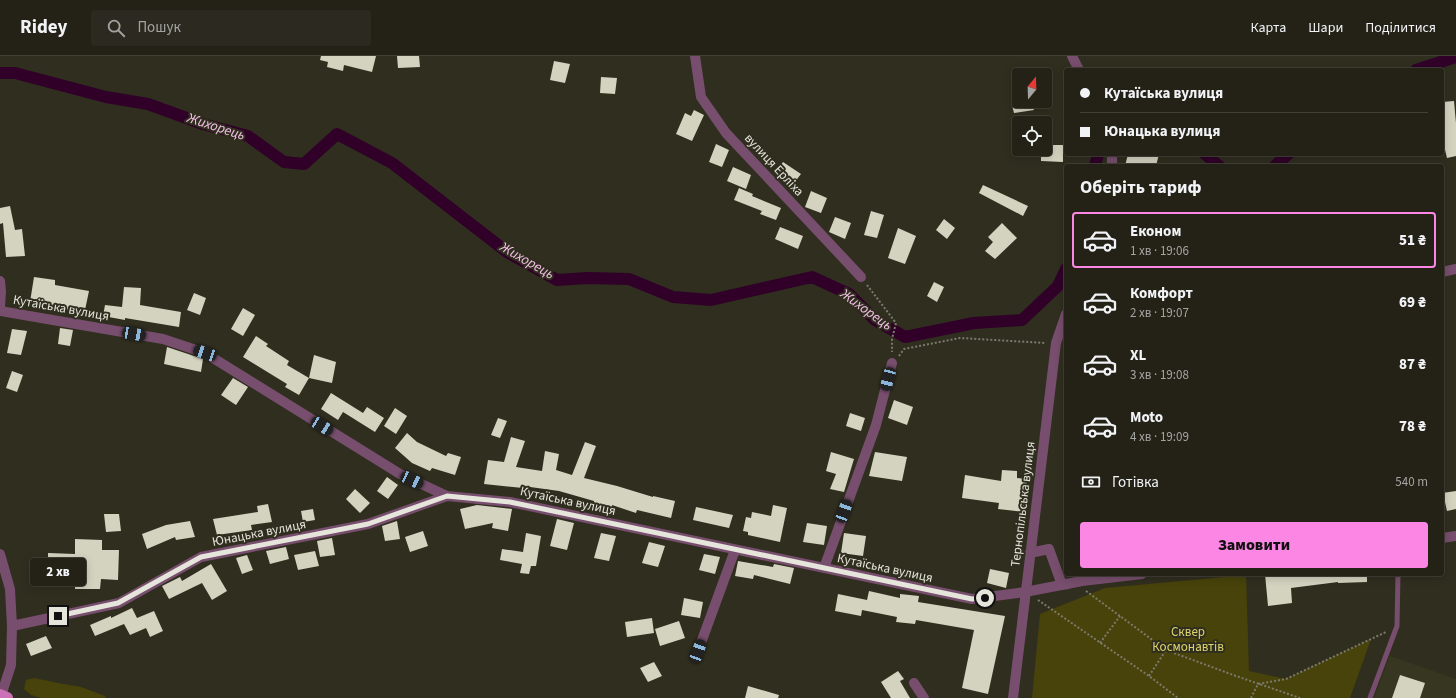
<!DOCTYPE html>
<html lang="uk">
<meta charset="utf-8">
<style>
body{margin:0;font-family:"Source Sans 3",sans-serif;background:#2c2a20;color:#f1f3f6;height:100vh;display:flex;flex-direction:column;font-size:15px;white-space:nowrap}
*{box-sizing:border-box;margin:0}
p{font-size:13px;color:#a3a4a1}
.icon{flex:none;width:22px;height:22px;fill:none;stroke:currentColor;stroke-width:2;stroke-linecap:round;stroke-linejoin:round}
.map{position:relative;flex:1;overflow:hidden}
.sheet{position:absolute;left:1064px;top:108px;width:380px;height:412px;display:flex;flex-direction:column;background:#242217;border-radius:4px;box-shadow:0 2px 10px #0003,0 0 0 1px #413f36}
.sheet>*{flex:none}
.banner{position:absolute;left:1064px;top:12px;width:380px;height:88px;border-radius:4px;box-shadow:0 2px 10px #0003,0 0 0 1px #413f36;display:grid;align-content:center;height:88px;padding:0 16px;background:#242217}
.needle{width:26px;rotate:19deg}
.buttons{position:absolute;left:1012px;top:12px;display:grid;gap:8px}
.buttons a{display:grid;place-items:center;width:40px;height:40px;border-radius:4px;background:#242217;box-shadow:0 2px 10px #0003,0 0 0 1px #413f36;font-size:20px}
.end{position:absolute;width:18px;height:18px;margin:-9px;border:5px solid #e5e5db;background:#111;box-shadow:0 0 0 2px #111}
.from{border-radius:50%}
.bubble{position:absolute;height:28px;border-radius:4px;background:#242217;box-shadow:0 2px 10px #0003,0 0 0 1px #413f36;font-size:13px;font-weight:800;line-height:28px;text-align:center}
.car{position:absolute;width:12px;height:24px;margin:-12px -6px;border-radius:5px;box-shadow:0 0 3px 1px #0007;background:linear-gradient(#222 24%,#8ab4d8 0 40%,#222 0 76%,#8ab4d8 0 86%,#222 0)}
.banner b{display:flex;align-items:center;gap:14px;height:38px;font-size:15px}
.banner b+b{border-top:1px solid #413f36}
.banner i{width:10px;height:10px;background:#f1f3f6}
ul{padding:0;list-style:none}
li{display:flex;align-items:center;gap:12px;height:56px;margin:0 8px 6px;padding:0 8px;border:2px solid transparent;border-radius:4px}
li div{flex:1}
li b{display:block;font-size:15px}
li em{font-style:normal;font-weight:800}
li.selected{border-color:#fc86e3}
li>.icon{width:36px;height:36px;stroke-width:1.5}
h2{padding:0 16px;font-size:18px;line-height:48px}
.pay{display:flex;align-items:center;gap:10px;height:44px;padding:0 16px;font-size:15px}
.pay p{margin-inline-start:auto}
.primary-button{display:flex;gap:8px;margin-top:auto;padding:8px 16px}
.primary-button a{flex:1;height:46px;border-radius:4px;background:#fc86e3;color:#111;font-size:16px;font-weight:800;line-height:46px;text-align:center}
header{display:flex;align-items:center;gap:24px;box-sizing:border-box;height:56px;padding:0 20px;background:#242217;border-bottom:1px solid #413f36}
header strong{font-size:19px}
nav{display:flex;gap:22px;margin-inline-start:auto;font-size:14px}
.search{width:280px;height:36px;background:#2c2a20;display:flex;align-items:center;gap:10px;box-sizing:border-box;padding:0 14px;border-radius:4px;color:#a3a4a1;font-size:15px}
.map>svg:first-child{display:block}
.built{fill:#373620}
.green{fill:#48430a}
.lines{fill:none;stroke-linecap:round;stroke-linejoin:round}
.canal{stroke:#300029;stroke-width:12}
.building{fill:#d4d3c0}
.path{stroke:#7b7a6d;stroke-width:2;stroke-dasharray:2 2;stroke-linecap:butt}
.service{stroke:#774e6d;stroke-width:5}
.minor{stroke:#774e6d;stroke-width:10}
.trunk{stroke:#cc70b8;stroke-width:12}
.route{stroke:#e5e5db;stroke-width:5}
.labels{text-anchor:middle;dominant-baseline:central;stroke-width:4;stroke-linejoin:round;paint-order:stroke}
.street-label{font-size:13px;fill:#e5e5db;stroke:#302e1f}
.park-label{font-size:13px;fill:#ddd56b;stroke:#302e1f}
.water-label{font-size:14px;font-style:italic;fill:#f6c2e9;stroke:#302e1f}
</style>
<header>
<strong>Ridey</strong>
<div class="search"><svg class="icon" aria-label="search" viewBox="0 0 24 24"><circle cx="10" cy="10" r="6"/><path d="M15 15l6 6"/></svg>Пошук</div>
<nav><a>Карта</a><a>Шари</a><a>Поділитися</a></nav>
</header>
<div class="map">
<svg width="1456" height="642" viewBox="0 0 1456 642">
<rect width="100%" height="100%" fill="#302e1f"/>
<path class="built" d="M 1390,600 L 1456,623 L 1456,642 L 1374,642 Z"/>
<path class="green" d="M 1246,519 L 1249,615 L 1286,623 L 1371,583 L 1350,642 L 1032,642 L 1040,558 L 1105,532 Z
M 34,622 L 58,627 L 81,631 L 105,640 L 106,642 L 41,642 L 31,639 L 24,633 L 26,624 Z"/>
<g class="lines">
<path class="canal" d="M 1416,14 L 1456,1
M 0,17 L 15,17 L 106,41 L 148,48 L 203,68 L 248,80 L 284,106 L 304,108 L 337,78 L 392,107 L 507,196 L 557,224 L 587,222 L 629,223 L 673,241 L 711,244 L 812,221 L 849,238 L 875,264 L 905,281 L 974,267 L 1022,264 L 1058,230 L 1066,213
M 1205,98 L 1219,110
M 1095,110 L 1098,98
M 1275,110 L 1288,98"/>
</g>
<path class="building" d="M 321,0 L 376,0 L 372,16 L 344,9 L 343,15 L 327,11 L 328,6 L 320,4 Z
M 397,0 L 419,0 L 420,11 L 398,12 Z
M 554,5 L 570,8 L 565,27 L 550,24 Z
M 601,21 L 617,22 L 615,38 L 600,37 Z
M 1011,45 L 1031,45 L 1034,54 L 1014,57 Z
M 1454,45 L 1456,67 L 1456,100 L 1447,102 L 1442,81 L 1442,46 Z
M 694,54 L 704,59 L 692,85 L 676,78 L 685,57 L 691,60 Z
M 716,88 L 729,94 L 722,111 L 709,106 Z
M 1045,89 L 1063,89 L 1063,106 L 1041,105 L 1041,93 L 1045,93 Z
M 1128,98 L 1159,98 L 1156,110 L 1125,110 Z
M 783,106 L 801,118 L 794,127 L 777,115 Z
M 733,111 L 751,119 L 746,133 L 727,125 Z
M 983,129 L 1028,150 L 1023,160 L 979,137 Z
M 739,132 L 753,138 L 752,140 L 781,152 L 776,164 L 760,158 L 762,155 L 734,144 Z
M 811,135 L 827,142 L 821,157 L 805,151 Z
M 10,150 L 15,174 L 22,173 L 25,200 L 6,201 L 3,167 L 0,168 L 0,152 Z
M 871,155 L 884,159 L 877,182 L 864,179 Z
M 835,161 L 851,167 L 845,183 L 829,176 Z
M 944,163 L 955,172 L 947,183 L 936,174 Z
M 1002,167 L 1017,182 L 995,203 L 985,195 L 993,186 L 988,181 Z
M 780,171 L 803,180 L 798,193 L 775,183 Z
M 898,172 L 916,180 L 905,208 L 888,202 Z
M 34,221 L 55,224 L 55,229 L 89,235 L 85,254 L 73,252 L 72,254 L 55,252 L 55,250 L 30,246 Z
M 934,226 L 944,231 L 937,246 L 927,240 Z
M 124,231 L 141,232 L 140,249 L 181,256 L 179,271 L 125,262 L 125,264 L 103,260 L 105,249 L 122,251 Z
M 194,237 L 206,242 L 200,259 L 187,254 Z
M 243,252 L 255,259 L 243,280 L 231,273 Z
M 60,272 L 73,274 L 70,290 L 58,288 Z
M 12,273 L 27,275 L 21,299 L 7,297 Z
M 256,280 L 268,288 L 266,290 L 289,305 L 287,309 L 309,322 L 299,339 L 285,331 L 287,328 L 243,301 Z
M 167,291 L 203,303 L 201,316 L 164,308 Z
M 314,299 L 336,306 L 332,327 L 309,322 Z
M 12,315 L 23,319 L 17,336 L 6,332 Z
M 233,322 L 248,331 L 236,349 L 221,339 Z
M 331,337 L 363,357 L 367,351 L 384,362 L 375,376 L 343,356 L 338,364 L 321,353 Z
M 894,344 L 913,351 L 907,369 L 888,362 Z
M 395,352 L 407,360 L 396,378 L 384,370 Z
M 850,357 L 865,362 L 861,375 L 846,370 Z
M 498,362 L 507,365 L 500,382 L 491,379 Z
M 407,377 L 417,386 L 446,400 L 448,397 L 461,401 L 455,419 L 432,412 L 430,415 L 412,407 L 395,392 Z
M 511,381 L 525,385 L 516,411 L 542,415 L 545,395 L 559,398 L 556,414 L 572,419 L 585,386 L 596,390 L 584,422 L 617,430 L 653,441 L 653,440 L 675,445 L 671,462 L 637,454 L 636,457 L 612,449 L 612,451 L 594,447 L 594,445 L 559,435 L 523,430 L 523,432 L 484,428 L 488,404 L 504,406 Z
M 831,396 L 854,403 L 844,436 L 830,433 L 836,418 L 826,415 Z
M 875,396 L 907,401 L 902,425 L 869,420 Z
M 1002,414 L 1017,415 L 1017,422 L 1027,423 L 1024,456 L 998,453 L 999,447 L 962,442 L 965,419 L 1001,425 Z
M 387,421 L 398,429 L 388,443 L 377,435 Z
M 355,433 L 370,447 L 360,457 L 346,443 Z
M 1456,435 L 1456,453 L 1447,455 L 1445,446 L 1442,446 L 1442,437 Z
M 268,448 L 272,466 L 251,469 L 252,474 L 217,479 L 213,463 L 258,456 L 257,450 Z
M 477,449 L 512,453 L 508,475 L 492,472 L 493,467 L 465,473 L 460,453 Z
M 773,449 L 787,452 L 780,486 L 748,479 L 748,476 L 743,475 L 746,461 L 751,462 L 752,456 L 771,460 Z
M 696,451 L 733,459 L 729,472 L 693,464 Z
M 313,453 L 315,464 L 303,466 L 301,455 Z
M 104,458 L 119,458 L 121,475 L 106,476 Z
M 557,463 L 574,467 L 567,494 L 550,490 Z
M 190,465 L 195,481 L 176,484 L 175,481 L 147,493 L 142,478 L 166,469 Z
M 397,465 L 400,483 L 385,485 L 382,470 Z
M 807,467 L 827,470 L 824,489 L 803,486 Z
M 423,475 L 428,490 L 410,496 L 405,481 Z
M 526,477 L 541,480 L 536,510 L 531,510 L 529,518 L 520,517 L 522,508 L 500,504 L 502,493 L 523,496 Z
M 601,477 L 616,480 L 609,505 L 594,502 Z
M 844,477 L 866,480 L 863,500 L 841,497 Z
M 332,482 L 335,499 L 320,501 L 317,485 Z
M 75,483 L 102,484 L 102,494 L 119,494 L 118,524 L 101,523 L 100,533 L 75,533 L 75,520 L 48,520 L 48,497 L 75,498 Z
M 649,486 L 665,490 L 658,511 L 642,507 Z
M 286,491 L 289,503 L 270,508 L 266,495 Z
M 315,495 L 319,510 L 298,514 L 294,499 Z
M 704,498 L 720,501 L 715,518 L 699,514 Z
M 247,499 L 253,514 L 242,518 L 236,502 Z
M 738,505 L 773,511 L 774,508 L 794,512 L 790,528 L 754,519 L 753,523 L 735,520 Z
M 211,508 L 227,535 L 212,544 L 202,527 L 169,543 L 162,530 L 180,521 L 182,525 Z
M 990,513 L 1009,517 L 1006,532 L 987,527 Z
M 1265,518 L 1367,518 L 1367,526 L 1338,527 L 1338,526 L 1291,532 L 1292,547 L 1268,550 Z
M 869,535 L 900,542 L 900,538 L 919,540 L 918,546 L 1005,560 L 988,638 L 962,632 L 974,574 L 916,564 L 915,568 L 896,566 L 897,561 L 862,554 L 861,560 L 835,555 L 838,538 L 867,544 Z
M 684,542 L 703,546 L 700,562 L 681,559 Z
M 132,552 L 137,562 L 154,555 L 163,575 L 150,581 L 146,572 L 130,579 L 124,568 L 95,580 L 90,569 L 111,560 L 111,562 Z
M 652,562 L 654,577 L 627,581 L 625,566 Z
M 679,565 L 685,582 L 660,590 L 655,573 Z
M 46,580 L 52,592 L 31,600 L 26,588 Z
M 654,606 L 662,620 L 648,626 L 640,612 Z
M 898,615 L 904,623 L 900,625 L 910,642 L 891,642 L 881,626 Z
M 1400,619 L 1425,627 L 1420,642 L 1392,642 Z
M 748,630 L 779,639 L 778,642 L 745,642 Z"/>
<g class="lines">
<path class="path" d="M 867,229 L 896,267 L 892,283 L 892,296
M 899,300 L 904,293 L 960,282 L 1046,287
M 1086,535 L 1166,594 L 1236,620 L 1300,642
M 1038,544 L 1149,620 L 1178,642
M 1100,587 L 1120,560
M 1149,620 L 1166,594
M 1251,642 L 1258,628 L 1286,623 L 1386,576"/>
<path class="service" d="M 1370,642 L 1397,570 L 1398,518"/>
<path class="minor" d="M 695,0 L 701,41 L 726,77 L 861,221
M 1072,0 L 1079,14
M 1112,110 L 1112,98
M 1442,216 L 1456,213
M 0,225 L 1,235 L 0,251
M 0,255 L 163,283 L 205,297 L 400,418 L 447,440 L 510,446 L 972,543 L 1025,536 L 1082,525 L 1142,518
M 1442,482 L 1456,480
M 1030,497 L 1049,493 L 1062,529 L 1068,528
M 0,498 L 10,533 L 12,570 L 11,609 L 1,640
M 824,512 L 876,369 L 892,307
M 12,570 L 119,547 L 201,501 L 368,468 L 447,440
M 698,595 L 735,494
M 914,627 L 924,642
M 1013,642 L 1056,287 L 1066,258"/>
<path class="trunk" d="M 0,639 L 7,642"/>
</g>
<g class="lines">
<path class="route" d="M 58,560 L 118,547 L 201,501 L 368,468 L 447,440 L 510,446 L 972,543 L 985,542"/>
</g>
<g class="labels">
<g class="street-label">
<text transform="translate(774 109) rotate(47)">вулиця Ерліха</text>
<text transform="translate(61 252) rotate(10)">Кутаїська вулиця</text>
<text transform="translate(568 445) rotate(12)">Кутаїська вулиця</text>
<text transform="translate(1023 448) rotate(-83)">Тернопільська вулиця</text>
<text transform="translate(259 477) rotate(-11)">Юнацька вулиця</text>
<text transform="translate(885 512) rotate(12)">Кутаїська вулиця</text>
</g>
<g class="park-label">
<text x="1188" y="576">Сквер<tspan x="1188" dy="15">Космонавтів</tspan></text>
</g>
<g class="water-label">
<text transform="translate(216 71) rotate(18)">Жихорець</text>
<text transform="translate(527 205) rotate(30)">Жихорець</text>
<text transform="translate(866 254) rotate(36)">Жихорець</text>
</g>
</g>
</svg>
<div class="buttons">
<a><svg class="needle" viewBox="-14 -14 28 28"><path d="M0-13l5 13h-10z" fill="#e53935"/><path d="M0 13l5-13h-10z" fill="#a3a4a1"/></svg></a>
<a><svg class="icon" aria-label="locate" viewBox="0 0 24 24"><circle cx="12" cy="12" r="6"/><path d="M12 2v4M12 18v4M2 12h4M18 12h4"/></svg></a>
</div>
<i class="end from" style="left:985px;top:542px"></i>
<i class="end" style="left:58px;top:560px"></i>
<div class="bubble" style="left:30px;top:502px;width:56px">2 хв</div>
<i class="car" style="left:134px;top:278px;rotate:100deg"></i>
<i class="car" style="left:205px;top:297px;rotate:289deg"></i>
<i class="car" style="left:888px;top:323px;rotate:195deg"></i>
<i class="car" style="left:322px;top:370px;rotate:122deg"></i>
<i class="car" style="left:412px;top:424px;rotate:115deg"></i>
<i class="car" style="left:844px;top:455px;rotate:20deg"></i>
<i class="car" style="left:698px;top:595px;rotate:20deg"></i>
<div class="banner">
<b><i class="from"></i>Кутаїська вулиця</b>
<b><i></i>Юнацька вулиця</b>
</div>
<section class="sheet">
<h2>Оберіть тариф</h2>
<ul>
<li class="selected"><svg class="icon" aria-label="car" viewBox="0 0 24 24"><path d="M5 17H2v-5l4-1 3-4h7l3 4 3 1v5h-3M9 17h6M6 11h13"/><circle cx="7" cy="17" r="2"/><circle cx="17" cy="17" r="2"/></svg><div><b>Економ</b><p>1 хв · 19:06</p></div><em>51 ₴</em></li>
<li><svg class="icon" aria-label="car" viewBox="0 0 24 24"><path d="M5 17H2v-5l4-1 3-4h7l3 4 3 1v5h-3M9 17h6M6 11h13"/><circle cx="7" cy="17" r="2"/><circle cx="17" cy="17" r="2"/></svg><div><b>Комфорт</b><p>2 хв · 19:07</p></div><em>69 ₴</em></li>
<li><svg class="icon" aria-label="car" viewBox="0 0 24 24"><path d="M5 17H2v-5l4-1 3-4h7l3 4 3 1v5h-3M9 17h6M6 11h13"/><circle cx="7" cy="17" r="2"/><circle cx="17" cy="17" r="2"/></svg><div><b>XL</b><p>3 хв · 19:08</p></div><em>87 ₴</em></li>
<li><svg class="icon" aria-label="car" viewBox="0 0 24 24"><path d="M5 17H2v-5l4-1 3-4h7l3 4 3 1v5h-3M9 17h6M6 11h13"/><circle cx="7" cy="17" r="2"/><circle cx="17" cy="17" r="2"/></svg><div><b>Moto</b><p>4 хв · 19:09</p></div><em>78 ₴</em></li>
</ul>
<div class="pay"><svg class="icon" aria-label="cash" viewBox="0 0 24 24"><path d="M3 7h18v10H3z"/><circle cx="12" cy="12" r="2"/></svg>Готівка<p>540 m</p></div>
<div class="primary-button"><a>Замовити</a></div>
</section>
</div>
